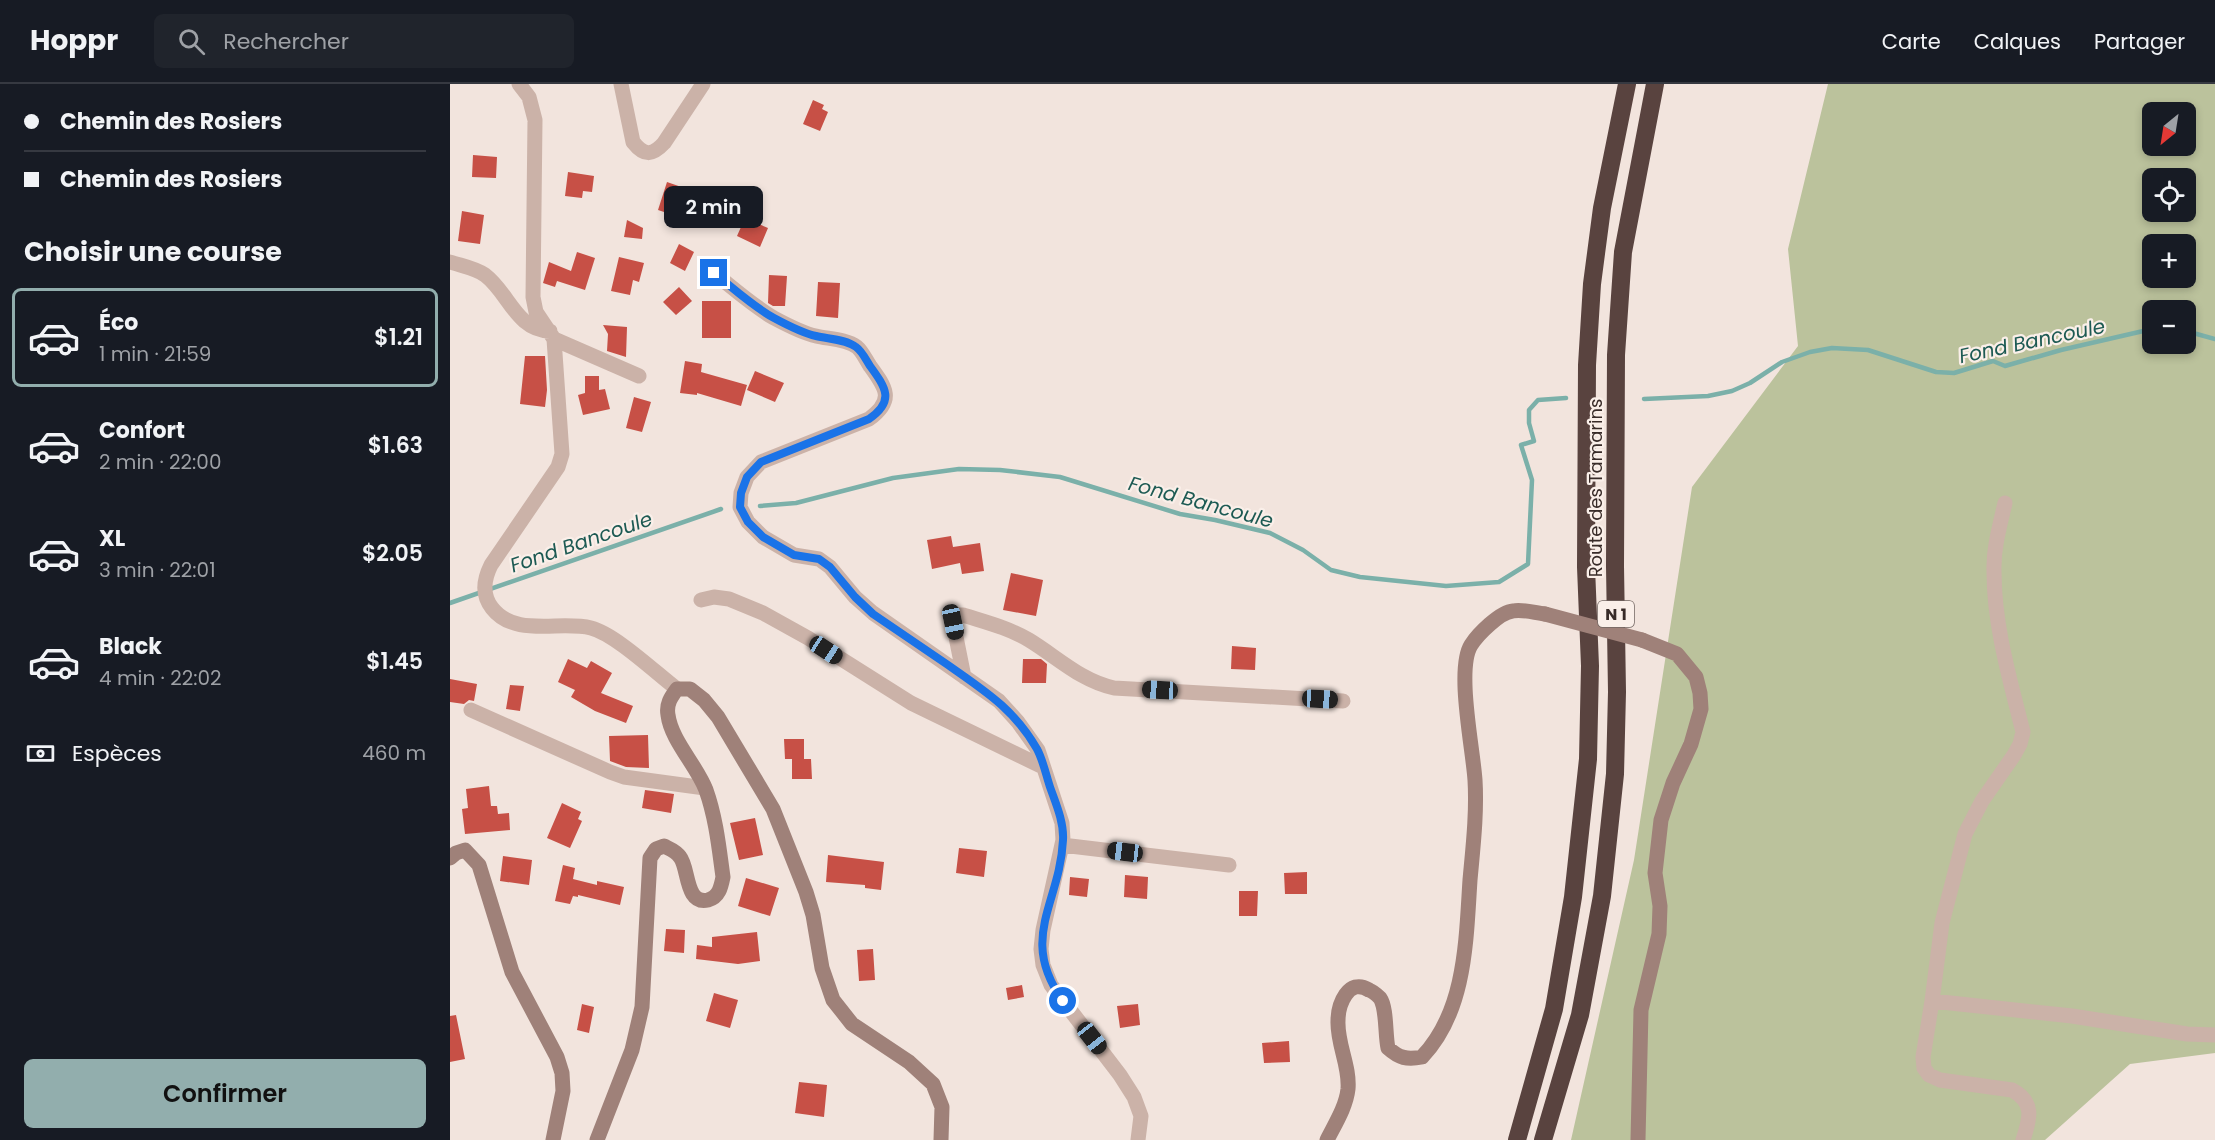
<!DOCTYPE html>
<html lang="fr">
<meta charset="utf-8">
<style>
body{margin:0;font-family:Poppins,sans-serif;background:#20242c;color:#f1f3f6;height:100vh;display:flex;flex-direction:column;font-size:22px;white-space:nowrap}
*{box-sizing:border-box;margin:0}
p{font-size:20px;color:#9ea1a6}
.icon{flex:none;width:33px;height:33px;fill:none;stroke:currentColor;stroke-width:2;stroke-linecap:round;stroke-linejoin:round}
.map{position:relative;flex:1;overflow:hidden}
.drawer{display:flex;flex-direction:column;background:#171b24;width:450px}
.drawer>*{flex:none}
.top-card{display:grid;align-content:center;height:132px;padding:0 24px;background:#171b24}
.needle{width:39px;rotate:210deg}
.fabs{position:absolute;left:1692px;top:18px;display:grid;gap:12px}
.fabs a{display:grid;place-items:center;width:54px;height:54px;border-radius:9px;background:#171b24;box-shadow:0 3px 9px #0003;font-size:30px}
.end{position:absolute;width:27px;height:27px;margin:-14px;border:8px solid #1a73e8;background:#fff;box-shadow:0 0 0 3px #fff}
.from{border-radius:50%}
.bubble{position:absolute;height:42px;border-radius:9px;background:#171b24;box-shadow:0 3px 9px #0003;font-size:20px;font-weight:600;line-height:42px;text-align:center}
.car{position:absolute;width:18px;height:36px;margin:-18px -9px;border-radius:8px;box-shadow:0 0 4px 2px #0007;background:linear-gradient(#222 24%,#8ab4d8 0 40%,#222 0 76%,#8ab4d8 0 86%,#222 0)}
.top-card b{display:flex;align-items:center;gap:21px;height:57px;font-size:22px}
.top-card b+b{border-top:2px solid #363941}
.top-card i{width:15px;height:15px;background:#f1f3f6}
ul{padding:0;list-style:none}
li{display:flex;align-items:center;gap:18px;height:99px;margin:0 12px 9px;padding:0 12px;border:3px solid transparent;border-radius:9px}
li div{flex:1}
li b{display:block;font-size:22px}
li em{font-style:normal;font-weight:600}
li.on{border-color:#92aead}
li>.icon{width:54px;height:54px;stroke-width:1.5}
h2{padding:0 24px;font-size:27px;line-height:72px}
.pay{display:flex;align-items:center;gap:15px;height:66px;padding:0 24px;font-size:22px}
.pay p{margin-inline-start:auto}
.action{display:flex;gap:12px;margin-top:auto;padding:12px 24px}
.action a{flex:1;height:69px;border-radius:9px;background:#92aead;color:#111;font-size:24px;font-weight:600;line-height:69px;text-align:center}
header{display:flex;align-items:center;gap:36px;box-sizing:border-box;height:84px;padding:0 30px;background:#171b24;border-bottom:2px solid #363941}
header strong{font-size:28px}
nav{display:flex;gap:33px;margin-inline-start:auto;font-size:21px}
.search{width:420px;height:54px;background:#20242c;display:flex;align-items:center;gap:15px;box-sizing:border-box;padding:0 21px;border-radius:9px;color:#9ea1a6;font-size:22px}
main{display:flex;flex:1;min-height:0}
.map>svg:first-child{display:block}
.green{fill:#bbc29c;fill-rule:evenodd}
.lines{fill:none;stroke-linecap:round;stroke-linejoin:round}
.stream{stroke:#7bb0a9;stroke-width:4.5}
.building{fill:#c75046}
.street{stroke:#cbb2a8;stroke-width:15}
.secondary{stroke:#9f8179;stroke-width:15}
.highway{stroke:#59433f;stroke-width:18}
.secondary-bridge{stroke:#9f8179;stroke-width:15}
.route{stroke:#1a73e8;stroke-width:8}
.labels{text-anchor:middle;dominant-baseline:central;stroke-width:4.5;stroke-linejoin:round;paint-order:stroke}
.shield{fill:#faefe9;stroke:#726662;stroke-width:1.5}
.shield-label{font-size:16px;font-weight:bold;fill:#382b28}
.street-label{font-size:18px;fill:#382b28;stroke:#faefe9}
.water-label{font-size:20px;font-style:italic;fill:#1d5a53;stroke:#faefe9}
</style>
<header>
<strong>Hoppr</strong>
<div class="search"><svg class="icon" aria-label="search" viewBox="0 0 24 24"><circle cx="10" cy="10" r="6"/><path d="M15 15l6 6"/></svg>Rechercher</div>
<nav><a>Carte</a><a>Calques</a><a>Partager</a></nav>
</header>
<main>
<section class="drawer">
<div class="top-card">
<b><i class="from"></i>Chemin des Rosiers</b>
<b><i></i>Chemin des Rosiers</b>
</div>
<h2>Choisir une course</h2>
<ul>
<li class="on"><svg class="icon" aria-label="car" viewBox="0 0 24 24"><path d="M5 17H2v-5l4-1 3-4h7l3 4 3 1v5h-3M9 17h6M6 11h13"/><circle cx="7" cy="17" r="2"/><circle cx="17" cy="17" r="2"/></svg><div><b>Éco</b><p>1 min · 21:59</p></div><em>$1.21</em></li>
<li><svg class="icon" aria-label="car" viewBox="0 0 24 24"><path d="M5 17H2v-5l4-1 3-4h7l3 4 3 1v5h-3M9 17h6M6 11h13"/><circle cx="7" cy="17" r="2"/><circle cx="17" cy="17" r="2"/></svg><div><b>Confort</b><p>2 min · 22:00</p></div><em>$1.63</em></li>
<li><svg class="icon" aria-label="car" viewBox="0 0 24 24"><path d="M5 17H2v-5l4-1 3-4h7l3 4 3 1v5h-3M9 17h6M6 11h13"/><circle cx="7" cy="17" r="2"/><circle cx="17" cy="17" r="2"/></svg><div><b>XL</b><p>3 min · 22:01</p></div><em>$2.05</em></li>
<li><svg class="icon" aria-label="car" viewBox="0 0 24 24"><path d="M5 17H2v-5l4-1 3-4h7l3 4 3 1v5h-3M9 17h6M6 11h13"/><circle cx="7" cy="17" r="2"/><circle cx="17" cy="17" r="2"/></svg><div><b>Black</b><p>4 min · 22:02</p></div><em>$1.45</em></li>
</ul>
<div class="pay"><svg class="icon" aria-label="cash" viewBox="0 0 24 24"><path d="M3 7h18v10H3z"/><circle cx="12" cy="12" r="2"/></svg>Espèces<p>460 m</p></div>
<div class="action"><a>Confirmer</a></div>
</section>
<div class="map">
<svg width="1765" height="1056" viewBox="0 0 1765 1056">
<rect width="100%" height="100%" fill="#f2e4dd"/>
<path class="green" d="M 1378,0 L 1765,0 L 1765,969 L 1680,980 L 1595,1056 L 1121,1056 L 1184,776 L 1242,403 L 1348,262 L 1338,165 ZM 1702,28 L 1736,28 L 1736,62 L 1702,62 ZM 1702,94 L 1736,94 L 1736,128 L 1702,128 ZM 1702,160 L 1736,160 L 1736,194 L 1702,194 ZM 1702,226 L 1736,226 L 1736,260 L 1702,260 Z"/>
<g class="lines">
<path class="stream" d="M 1736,247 L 1765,255
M 1194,315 L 1258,312 L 1282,307 L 1300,299 L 1332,278 L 1360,268 L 1382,264 L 1418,266 L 1486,288 L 1504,289 L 1543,277 L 1555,282 L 1611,266 L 1702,245
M 310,422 L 346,419 L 443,394 L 509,385 L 550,386 L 610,393 L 730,430 L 765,436 L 820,449 L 853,466 L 881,486 L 910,493 L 996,502 L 1049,498 L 1078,480 L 1082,396 L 1071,361 L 1084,357 L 1079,339 L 1079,326 L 1088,316 L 1116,314
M 0,519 L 271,425"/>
</g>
<path class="building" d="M 363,16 L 374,21 L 372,25 L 378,28 L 370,47 L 353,40 Z
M 23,71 L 47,73 L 46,94 L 22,93 Z
M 118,88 L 144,92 L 142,108 L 133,107 L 132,114 L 115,112 Z
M 217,98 L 240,106 L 238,112 L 255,117 L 248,142 L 234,138 L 235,135 L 208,126 Z
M 12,127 L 34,131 L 30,160 L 8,157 Z
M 295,134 L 318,144 L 310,163 L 287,152 Z
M 177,136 L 193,144 L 192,155 L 174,153 Z
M 229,160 L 244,168 L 235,187 L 220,179 Z
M 127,168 L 145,174 L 135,206 L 107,197 L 105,203 L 93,199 L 99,178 L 121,187 Z
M 169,173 L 194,179 L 189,198 L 183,196 L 180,211 L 161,207 Z
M 319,191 L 337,192 L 335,222 L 323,222 L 318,219 Z
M 368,198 L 390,199 L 388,234 L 366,232 Z
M 229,203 L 242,217 L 226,231 L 213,218 Z
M 252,217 L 281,217 L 281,254 L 252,254 Z
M 153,241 L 177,243 L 176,273 L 157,267 L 158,250 Z
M 75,272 L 95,272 L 97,306 L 95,323 L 70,320 Z
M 235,277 L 252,280 L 251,288 L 297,301 L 291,322 L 247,309 L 247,311 L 230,309 Z
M 305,287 L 334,299 L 325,318 L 297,306 Z
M 135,292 L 149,292 L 149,306 L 155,305 L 160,325 L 133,331 L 128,311 L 135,309 Z
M 184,313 L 201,318 L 192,348 L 176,344 Z
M 501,452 L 503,463 L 530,459 L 534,487 L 512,490 L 510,479 L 482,485 L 477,456 Z
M 561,489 L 593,496 L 586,532 L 553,526 Z
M 782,562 L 806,564 L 805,586 L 781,585 Z
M 118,575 L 137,584 L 141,577 L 162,589 L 151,609 L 183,622 L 176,639 L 145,627 L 121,613 L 125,606 L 108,598 Z
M 573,575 L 591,575 L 597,580 L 596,599 L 572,599 Z
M 0,595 L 27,600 L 24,617 L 19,616 L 14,620 L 0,618 Z
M 60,601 L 74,602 L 70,627 L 56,625 Z
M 198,651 L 199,684 L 176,683 L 160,677 L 159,652 Z
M 334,655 L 354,655 L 354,675 L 361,675 L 362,695 L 342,695 L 342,675 L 335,675 Z
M 39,702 L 41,722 L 47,722 L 48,730 L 59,729 L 60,746 L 15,750 L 12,725 L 18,724 L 16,705 Z
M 195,706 L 224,710 L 221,729 L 192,724 Z
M 112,719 L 131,728 L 128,735 L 132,737 L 120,764 L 97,754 Z
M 305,734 L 313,771 L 289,776 L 280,739 Z
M 509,764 L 537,767 L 534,793 L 506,789 Z
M 378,771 L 434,778 L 431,806 L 415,804 L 415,801 L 376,798 Z
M 53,772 L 82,776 L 79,801 L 50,797 Z
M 113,781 L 125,784 L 123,795 L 147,801 L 147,797 L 174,803 L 170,821 L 128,811 L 128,813 L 123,812 L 120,820 L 105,817 Z
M 857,788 L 857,810 L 835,810 L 834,789 Z
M 675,791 L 698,793 L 697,815 L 674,813 Z
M 620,793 L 639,795 L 637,813 L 619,811 Z
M 296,794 L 329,804 L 320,832 L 288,822 Z
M 789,807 L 808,807 L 807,832 L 789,832 Z
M 216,845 L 235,846 L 234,869 L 214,867 Z
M 307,848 L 310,877 L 288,880 L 246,875 L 247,861 L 262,863 L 262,853 Z
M 423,865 L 425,896 L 409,897 L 407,866 Z
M 572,901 L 574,913 L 558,916 L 556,904 Z
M 264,909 L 288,916 L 280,944 L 256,937 Z
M 132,920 L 144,923 L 139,949 L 127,946 Z
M 688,920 L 690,941 L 670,944 L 667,922 Z
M 6,931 L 15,975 L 0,978 L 0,932 Z
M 839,957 L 840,978 L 814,979 L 812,959 Z
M 349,998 L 377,1001 L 374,1033 L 345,1029 Z"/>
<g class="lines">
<path class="street" d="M 69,0 L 79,13 L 85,36 L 83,213 L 86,228 L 104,255 L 112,370 L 108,383 L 41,481 C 34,495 31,510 42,524 C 65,554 110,536 141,544 C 165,550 206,589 227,605
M 171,0 L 183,58 C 194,72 202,72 214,59 L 253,0
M 0,178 C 12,182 25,184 35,191 C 59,209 66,246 100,247
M 264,189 C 283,204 303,222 324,234 C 337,241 352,249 366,252 C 378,255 396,255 407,263 C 412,267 416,276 420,282 C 436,304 445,316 419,335 L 311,378 L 297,393 L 291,409 L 290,423 L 298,438 L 313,453 L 344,471 L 369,475 L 380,483 L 405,513 L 423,529 L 549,617 L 568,638 L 588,666 L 612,739 L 613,756 L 593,846 L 591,865 L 593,881 L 601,901 L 670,991 L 684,1013 L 691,1032 L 688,1056
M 104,255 L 189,292
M 1555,419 C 1550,441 1543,465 1544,488 C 1544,542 1560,596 1573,648 L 1570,660 L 1564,671 L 1532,717 L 1515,750 L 1492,839 L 1482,917 L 1473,973 L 1474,984 L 1479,991 L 1490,996 L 1562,1006 C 1585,1018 1580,1035 1573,1056
M 251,516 L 264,513 L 279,515 L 313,529 L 358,554 L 461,619 L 593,683
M 514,593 L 503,538 L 508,531 L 513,531 C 535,538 559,544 579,556 C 607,573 631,597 664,604 L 893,617
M 21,626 L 160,688 L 174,693 L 255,704
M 612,761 L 779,781
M 1482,917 L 1622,932 L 1737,950 L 1765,951"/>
<path class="secondary" d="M 0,774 L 6,769 L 15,766 L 29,781 L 62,888 L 107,973 L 112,989 L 113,1007 L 103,1056
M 147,1056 L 182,966 L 192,923 L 200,774 L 206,765 L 214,762 C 220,765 226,767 230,773 C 239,784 235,821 258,816 C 269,813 271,803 273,793 C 269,764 266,734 256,706 C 247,682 221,656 218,631 C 216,620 221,613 227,605 L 240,605 L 254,616 L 268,633 L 323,725 L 356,808 L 363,831 L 372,884 L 383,916 L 402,940 L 459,978 L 483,1000 L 492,1023 L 491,1056
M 877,1056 C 885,1040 896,1023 898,1005 C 900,982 887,960 888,937 C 888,921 898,893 919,906 C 922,907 927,911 930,914 C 937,924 935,951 938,964 C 949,974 957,976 972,973 C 1016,927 1016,856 1020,796 C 1023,763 1027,729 1025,696 C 1023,665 1006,585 1021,561 C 1028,550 1050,528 1063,527 C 1073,525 1085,529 1095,530
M 1188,1056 L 1191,926 L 1209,850 L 1210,822 L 1205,789 L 1211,736 L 1223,699 L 1241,660 L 1251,625 L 1250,609 L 1246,593 L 1227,570 L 1192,556"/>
<path class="highway" d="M 1067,1056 L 1104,925 L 1123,813 L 1138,675 L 1140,582 L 1136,483 L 1137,281 L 1142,200 L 1152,124 L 1177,0
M 1093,1056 L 1130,931 L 1152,812 L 1165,690 L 1167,608 L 1165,482 L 1166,271 L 1173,168 L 1205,0"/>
<path class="secondary-bridge" d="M 1095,530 L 1192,556"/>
</g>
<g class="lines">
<path class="route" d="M 264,189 C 283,204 302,222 324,234 C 337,241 352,249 366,252 C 378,255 396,255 406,263 C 412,267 416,276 420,282 C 436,304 445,317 419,335 L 311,378 L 297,393 L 291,409 L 290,423 L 298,438 L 313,453 L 344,471 L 369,475 L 380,483 L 405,513 L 423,530 C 448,547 473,564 498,581 C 535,607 564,625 587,665 C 593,676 596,691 600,703 C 606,720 614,738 613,756 C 610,820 568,854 613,917"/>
</g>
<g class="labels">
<rect class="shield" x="1148" y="517" width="36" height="26" rx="4.5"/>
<g class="shield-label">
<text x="1166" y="530">N 1</text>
</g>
<g class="street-label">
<text transform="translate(1145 404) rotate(-90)">Route des Tamarins</text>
</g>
<g class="water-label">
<text transform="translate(1582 257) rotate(-12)">Fond Bancoule</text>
<text transform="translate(751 418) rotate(15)">Fond Bancoule</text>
<text transform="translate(131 458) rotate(-19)">Fond Bancoule</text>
</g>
</g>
</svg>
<div class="fabs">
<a><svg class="needle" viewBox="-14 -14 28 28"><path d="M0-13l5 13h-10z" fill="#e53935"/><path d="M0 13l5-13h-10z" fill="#9ea1a6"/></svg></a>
<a><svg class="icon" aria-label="locate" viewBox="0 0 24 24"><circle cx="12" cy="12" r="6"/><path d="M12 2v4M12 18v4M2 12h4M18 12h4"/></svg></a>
<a>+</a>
<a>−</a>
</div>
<i class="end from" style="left:613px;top:917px"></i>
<i class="end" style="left:264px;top:189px"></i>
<div class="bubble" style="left:214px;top:102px;width:99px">2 min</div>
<i class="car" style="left:503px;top:538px;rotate:168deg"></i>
<i class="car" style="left:376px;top:566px;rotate:123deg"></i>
<i class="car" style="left:710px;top:606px;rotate:273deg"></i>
<i class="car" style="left:870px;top:615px;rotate:93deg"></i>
<i class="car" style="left:675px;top:768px;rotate:277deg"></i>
<i class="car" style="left:642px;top:954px;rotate:142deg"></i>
</div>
</main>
